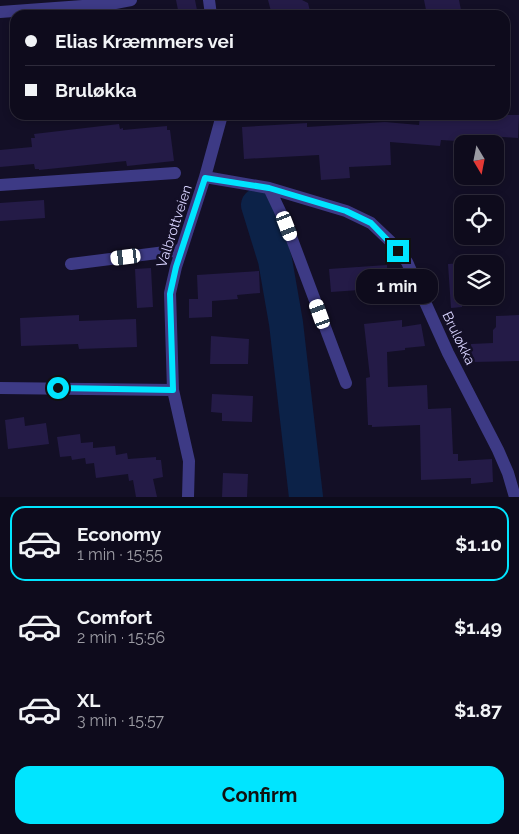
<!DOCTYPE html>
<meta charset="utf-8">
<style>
body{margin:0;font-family:Raleway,sans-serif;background:#1c1929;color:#f1f3f6;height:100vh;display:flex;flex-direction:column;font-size:19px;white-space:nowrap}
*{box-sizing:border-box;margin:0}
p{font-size:16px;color:#9b9ba3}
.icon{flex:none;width:28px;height:28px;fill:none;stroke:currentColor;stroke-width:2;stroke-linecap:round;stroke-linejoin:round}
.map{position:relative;height:497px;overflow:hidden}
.sheet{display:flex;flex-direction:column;background:#0e0b1c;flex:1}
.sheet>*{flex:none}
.guide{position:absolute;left:10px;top:10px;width:500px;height:110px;border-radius:15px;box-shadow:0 2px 8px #0003,0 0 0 1px #2e2b3b;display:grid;align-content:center;height:110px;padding:0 15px;background:#0e0b1c}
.needle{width:32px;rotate:170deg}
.controls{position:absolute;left:454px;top:135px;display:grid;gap:10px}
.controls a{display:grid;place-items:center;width:50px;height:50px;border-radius:10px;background:#0e0b1c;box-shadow:0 2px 8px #0003,0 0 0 1px #2e2b3b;font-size:25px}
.end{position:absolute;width:22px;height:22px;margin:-11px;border:6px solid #00e5ff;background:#111;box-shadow:0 0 0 2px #111}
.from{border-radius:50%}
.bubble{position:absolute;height:35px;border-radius:15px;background:#0e0b1c;box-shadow:0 2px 8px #0003,0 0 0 1px #2e2b3b;font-size:16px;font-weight:700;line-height:35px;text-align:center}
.car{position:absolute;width:15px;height:30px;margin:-15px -8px;border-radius:6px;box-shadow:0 0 4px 1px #0007;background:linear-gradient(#fff 24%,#345 0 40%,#fff 0 76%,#345 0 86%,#fff 0)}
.guide b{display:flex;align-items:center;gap:18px;height:48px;font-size:19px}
.guide b+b{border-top:1px solid #2e2b3b}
.guide i{width:12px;height:12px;background:#f1f3f6}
ul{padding:9px 0 0;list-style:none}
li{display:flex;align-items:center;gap:15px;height:75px;margin:0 10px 8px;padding:0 5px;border:2px solid transparent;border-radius:15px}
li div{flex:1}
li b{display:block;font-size:19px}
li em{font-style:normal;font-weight:700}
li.selected{border-color:#00e5ff}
li>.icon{width:45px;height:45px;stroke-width:1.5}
.action{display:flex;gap:10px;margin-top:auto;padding:10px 15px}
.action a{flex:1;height:58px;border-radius:15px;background:#00e5ff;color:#111;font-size:20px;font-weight:700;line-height:58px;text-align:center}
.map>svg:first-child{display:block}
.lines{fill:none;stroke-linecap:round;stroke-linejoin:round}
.river{stroke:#0c2248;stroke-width:34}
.building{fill:#241b47}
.minor{stroke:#3d3a85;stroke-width:12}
.route{stroke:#00e5ff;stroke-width:6}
.labels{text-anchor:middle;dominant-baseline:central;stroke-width:5;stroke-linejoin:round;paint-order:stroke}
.street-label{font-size:14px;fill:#d9d4ff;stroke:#130f26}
</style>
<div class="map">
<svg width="519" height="497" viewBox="0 0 519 497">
<rect width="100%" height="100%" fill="#130f26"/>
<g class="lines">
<path class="river" d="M 258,205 L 275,260 L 286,323 L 306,497"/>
</g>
<path class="building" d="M 176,0 L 195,0 L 198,15 L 179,15 Z
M 268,0 L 302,0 L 308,3 L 311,15 L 272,15 Z
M 424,0 L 459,0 L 462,15 L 427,15 Z
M 420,115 L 519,115 L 518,138 L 475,135 L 474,142 L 441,140 L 440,146 L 390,142 L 391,165 L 349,167 L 350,178 L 321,180 L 319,155 L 244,159 L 242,127 L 307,123 L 307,127 L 385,122 L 419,125 Z
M 119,124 L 120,129 L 123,128 L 123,130 L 167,126 L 167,130 L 170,130 L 174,161 L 127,166 L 126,161 L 39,170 L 39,169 L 35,169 L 34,164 L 0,167 L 0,150 L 32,147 L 31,138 L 35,138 L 34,134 Z
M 44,200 L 45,218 L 0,221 L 0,203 Z
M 462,263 L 462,307 L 451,308 L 448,264 Z
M 387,265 L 388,288 L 331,292 L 329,269 Z
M 151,268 L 153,307 L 137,308 L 135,269 Z
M 259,271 L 260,293 L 237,295 L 238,299 L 212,301 L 212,317 L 189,318 L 189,299 L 198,299 L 197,275 Z
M 79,315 L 79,321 L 136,319 L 137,347 L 79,349 L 78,344 L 21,346 L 20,318 Z
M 519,315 L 519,361 L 472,362 L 471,344 L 493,343 L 493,330 L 496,327 L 496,316 Z
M 402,320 L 402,327 L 421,324 L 425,346 L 405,348 L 405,350 L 387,352 L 388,387 L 427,385 L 428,409 L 451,408 L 453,454 L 458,454 L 458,461 L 492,459 L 493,482 L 471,484 L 471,478 L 421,480 L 420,425 L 372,427 L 372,425 L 368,425 L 366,378 L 370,377 L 364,324 Z
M 211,336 L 249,339 L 248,364 L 210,364 Z
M 212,394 L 253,396 L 252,422 L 222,421 L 222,413 L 211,412 Z
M 24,417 L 25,426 L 46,423 L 49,444 L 8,449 L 5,420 Z
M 80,434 L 81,443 L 93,442 L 93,448 L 115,446 L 116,455 L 127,453 L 128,459 L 156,457 L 156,460 L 161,460 L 163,477 L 153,479 L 157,497 L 136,497 L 133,480 L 129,481 L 128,474 L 96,478 L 94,463 L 86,464 L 85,458 L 72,460 L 71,456 L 60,457 L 57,437 Z
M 223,473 L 248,474 L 247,497 L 222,497 Z"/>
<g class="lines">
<path class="minor" d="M 209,0 L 211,15
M 0,12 L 110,4 L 131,0
M 205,177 L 269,188 L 346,211 L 371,223 L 390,241 L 407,262 L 448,353 L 498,450 L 508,473 L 515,497
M 0,185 L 175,173
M 269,188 L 287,226 L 346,383
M 71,264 L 181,250
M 0,388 L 173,390
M 188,497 L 189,461 L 173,390 L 170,293 L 176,267 L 205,177 L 222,115"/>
</g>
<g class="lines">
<path class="route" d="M 58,388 L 173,390 L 170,294 L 176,267 L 205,178 L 269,188 L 346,211 L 371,223 L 398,251"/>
</g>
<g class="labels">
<g class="street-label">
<text transform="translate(174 226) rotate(-72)">Valbrottveien</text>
<text transform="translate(459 338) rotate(64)">Bruløkka</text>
</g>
</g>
</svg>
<div class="controls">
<a><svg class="needle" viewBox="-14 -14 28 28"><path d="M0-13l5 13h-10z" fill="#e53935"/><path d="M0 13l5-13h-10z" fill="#9b9ba3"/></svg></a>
<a><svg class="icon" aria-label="locate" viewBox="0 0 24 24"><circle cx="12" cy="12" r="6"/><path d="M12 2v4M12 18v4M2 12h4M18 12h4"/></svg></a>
<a><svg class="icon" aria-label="layers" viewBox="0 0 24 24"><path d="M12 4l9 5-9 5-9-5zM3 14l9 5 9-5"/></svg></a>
</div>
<i class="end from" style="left:58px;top:388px"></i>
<i class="end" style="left:398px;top:251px"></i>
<div class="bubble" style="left:356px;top:269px;width:82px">1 min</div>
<i class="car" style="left:287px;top:226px;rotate:159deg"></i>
<i class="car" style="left:126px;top:257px;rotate:263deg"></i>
<i class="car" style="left:320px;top:314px;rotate:340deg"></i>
<div class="guide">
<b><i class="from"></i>Elias Kræmmers vei</b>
<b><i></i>Bruløkka</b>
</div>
</div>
<section class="sheet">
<ul>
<li class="selected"><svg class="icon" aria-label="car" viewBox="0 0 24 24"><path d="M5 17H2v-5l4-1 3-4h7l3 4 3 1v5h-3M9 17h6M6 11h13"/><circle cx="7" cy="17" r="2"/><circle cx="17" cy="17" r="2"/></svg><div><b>Economy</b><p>1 min · 15:55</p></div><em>$1.10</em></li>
<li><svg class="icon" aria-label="car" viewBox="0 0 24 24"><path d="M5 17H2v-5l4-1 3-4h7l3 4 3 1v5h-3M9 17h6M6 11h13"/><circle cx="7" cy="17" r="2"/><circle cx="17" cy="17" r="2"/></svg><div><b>Comfort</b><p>2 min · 15:56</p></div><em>$1.49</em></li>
<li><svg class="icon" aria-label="car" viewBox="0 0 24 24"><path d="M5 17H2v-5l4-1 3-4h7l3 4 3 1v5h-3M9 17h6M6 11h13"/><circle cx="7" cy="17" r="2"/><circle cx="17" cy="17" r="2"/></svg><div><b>XL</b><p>3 min · 15:57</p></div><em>$1.87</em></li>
</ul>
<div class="action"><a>Confirm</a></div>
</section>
